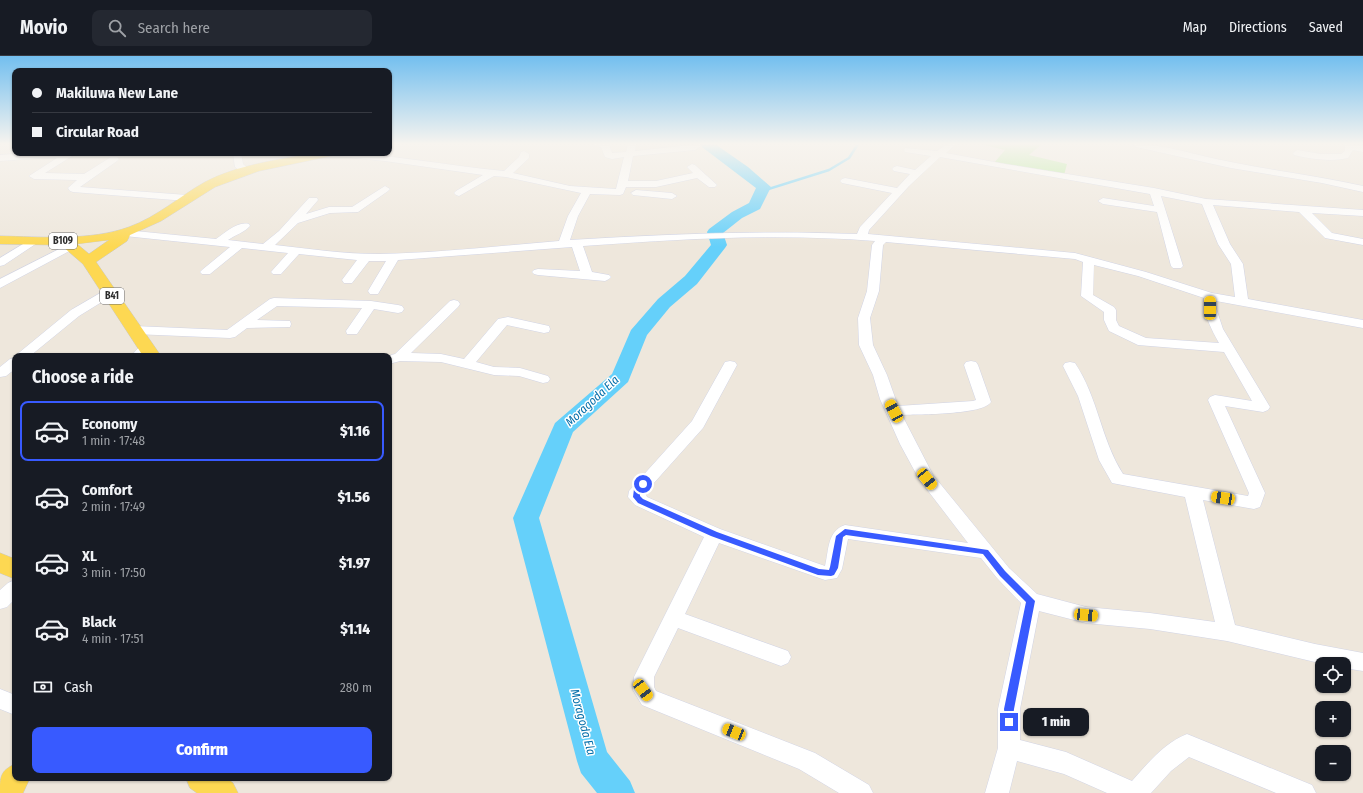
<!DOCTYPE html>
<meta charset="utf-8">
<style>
body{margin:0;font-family:"Fira Sans Condensed",sans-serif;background:#242831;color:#f1f3f6;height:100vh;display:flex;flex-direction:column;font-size:15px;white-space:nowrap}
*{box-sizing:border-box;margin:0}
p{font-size:13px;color:#9ea1a6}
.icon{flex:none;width:22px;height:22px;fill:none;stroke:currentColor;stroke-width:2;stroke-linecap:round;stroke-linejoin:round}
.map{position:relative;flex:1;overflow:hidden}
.side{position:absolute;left:12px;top:297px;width:380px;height:428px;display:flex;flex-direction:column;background:#171b24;border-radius:8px;box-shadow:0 1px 3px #0004}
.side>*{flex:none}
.top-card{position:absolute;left:12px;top:12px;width:380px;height:88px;border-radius:8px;box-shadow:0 1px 3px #0004;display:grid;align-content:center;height:88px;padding:0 20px;background:#171b24}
.controls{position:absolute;left:1315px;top:601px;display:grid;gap:8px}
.controls a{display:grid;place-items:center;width:36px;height:36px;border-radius:8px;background:#171b24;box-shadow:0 1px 3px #0004;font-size:20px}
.end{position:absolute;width:18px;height:18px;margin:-9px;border:5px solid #385aff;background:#fff;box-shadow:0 0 0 2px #fff}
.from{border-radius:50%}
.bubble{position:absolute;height:28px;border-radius:8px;background:#171b24;box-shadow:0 1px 3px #0004;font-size:13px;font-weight:800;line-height:28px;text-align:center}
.car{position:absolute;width:12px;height:24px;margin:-12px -6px;border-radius:5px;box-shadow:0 0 3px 1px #0007;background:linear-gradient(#f5c518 24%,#345 0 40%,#f5c518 0 76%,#345 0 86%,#f5c518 0)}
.top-card b{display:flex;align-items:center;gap:14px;height:38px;font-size:15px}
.top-card b+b{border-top:1px solid #363941}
.top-card i{width:10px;height:10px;background:#f1f3f6}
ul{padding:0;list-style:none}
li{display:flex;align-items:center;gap:12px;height:60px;margin:0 8px 6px;padding:0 12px;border:2px solid transparent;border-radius:8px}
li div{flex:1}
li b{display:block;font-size:15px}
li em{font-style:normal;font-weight:800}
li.current{border-color:#385aff}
li>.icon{width:36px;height:36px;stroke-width:1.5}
h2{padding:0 20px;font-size:18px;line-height:48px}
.pay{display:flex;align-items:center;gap:10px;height:44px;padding:0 20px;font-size:15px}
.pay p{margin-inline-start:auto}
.primary-button{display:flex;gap:8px;margin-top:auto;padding:8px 20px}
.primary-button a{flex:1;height:46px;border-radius:8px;background:#385aff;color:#fff;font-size:16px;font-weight:800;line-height:46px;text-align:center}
header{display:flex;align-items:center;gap:24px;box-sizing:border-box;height:56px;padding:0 20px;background:#171b24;border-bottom:1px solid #363941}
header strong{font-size:19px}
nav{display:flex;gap:22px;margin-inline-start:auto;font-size:14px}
.search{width:280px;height:36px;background:#242831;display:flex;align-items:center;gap:10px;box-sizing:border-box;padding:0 14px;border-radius:8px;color:#9ea1a6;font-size:15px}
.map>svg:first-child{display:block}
.green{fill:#b0ea93}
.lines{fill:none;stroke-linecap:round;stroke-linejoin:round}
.stream{stroke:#65d0fa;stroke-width:2.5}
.river{fill:#65d0fa;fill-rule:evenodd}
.minor-casing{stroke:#d1d4e5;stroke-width:1}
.major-casing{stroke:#c8c8c8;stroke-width:1}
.minor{fill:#fff;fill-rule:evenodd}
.major{fill:#fdd852;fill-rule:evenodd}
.route{fill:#385aff}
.labels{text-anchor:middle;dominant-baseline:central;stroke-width:3;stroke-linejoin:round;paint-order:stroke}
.shield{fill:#fff;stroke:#6b6b6b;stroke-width:1}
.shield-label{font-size:10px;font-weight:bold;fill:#2b2b2b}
.water-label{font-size:12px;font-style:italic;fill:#016da9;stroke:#fff}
</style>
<header>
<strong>Movio</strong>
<div class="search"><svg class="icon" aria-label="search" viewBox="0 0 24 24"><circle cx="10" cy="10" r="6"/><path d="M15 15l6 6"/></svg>Search here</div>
<nav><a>Map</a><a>Directions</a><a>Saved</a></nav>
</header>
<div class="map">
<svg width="1363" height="737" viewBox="0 0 1363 737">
<rect width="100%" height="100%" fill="#eee7dc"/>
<path class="green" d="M 981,88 L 1042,88 L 1029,99 L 1067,108 L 1064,119 L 994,107 L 1005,94 Z"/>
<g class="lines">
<path class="stream" d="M 762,135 L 829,114 L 849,102 L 858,88"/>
<path class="river" d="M 701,88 L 715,88 L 748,111 L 771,131 L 760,153 L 742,162 L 723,177 L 727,189 L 725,192 L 697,228 L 670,251 L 647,279 L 628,326 L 573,376 L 539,462 L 607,696 L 630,725 L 635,737 L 597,737 L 581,717 L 577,705 L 513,462 L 555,367 L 612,318 L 631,274 L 658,243 L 685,220 L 711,189 L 707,176 L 709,173 L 732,156 L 749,147 L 756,132 L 702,91 Z"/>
<defs>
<path id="minor" d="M 594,88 L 609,88 L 612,97 L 626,96 L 628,88 L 636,88 L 635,95 L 700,88 L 701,90 L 695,94 L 633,100 L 628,125 L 656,125 L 693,117 L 687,111 L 692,108 L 695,109 L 717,129 L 715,131 L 709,131 L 697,122 L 656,131 L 626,131 L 623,138 L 620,139 L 590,138 L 578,160 L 570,184 C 666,178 762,174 857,178 L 860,171 L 892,137 L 842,127 L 840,125 L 842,123 L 845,122 L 897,132 L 910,118 L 894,115 L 892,113 L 894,111 L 897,110 L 915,114 L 931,100 L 905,96 L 904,94 L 905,92 L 937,95 L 947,88 L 956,88 L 946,97 L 1005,108 L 1154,132 L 1206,143 L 1363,154 L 1363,160 L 1312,157 L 1332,177 L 1363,183 L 1363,189 L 1325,182 L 1299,156 L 1213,149 L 1230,188 L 1243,208 L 1248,243 L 1363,264 L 1363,272 L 1216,245 L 1216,252 L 1223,273 L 1270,351 L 1268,354 L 1263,356 L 1225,350 L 1265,437 L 1260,451 L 1254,453 L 1203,444 L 1235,569 L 1315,588 L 1363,597 L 1363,615 L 1344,612 L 1344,608 L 1326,608 L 1315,606 L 1227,585 L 1150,573 L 1086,567 L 1039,555 L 1020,653 L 1020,684 L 1066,696 L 1132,725 C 1148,707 1164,687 1187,678 L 1312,729 L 1316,737 L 1276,737 L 1189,701 L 1171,715 L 1151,737 L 1107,737 L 1064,718 L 1017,705 L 1009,737 L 985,737 L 998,692 L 998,653 L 1021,547 L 997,522 L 981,502 L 848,483 L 842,513 L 837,522 L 825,524 L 719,487 L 685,558 L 788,595 L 791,601 L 788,607 L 781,610 L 678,572 L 654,621 L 654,631 L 656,635 L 815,697 L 869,729 L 873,737 L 839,737 L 799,713 L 642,649 L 633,634 L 634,621 L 704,481 L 635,449 L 628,441 L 629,435 L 692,365 L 725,306 L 730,305 L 735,306 L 737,309 L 703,372 L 645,437 L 647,441 L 720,473 L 825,510 C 829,494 827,475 845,469 L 968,487 L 919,423 L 900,388 L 880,343 L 873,319 L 859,289 L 858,262 L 867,235 L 872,189 L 875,185 C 778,177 679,183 583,190 L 592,216 L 609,219 L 611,221 L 609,223 L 605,225 L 538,219 L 534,218 L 532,216 L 534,214 L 538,213 L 580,215 L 572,191 L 398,204 L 378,238 L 370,238 L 368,235 L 386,205 L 369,205 L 352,227 L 344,227 L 342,224 L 357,204 L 299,198 L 281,218 L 273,218 L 271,216 L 288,197 L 242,192 L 210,218 L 202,218 L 200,216 L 202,214 L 230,191 L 125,180 L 120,177 L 125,174 L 216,183 C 225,177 237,165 249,168 L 250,170 C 245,176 235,179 228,184 L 263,188 L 279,175 L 309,142 L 317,142 L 318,144 L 306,158 L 329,151 L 352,151 L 385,130 L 390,133 L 388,135 L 358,156 L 330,157 L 298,167 L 275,189 C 310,193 344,198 379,198 C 439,197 499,190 559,185 L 568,160 L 581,137 L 506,121 L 494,120 L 459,140 L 456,139 L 454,137 L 456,135 L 483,119 L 385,105 L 336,100 L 332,97 C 389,97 446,110 504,115 L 519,101 L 521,96 L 524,95 L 529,98 L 529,102 L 513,117 L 570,130 L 616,133 L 624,101 L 612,103 L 605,101 L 601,91 L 595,90 ZM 940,101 L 1150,138 L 1154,150 L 1103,142 L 1098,145 L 1103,148 L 1157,156 L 1171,210 L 1173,212 L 1181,212 L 1183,210 L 1161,140 L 1202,148 L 1218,188 L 1231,208 L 1235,241 L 1212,237 L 1146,216 L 1075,197 L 868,178 L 869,174 L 909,130 ZM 886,186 L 1075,203 L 1083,206 L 1081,240 L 1104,256 L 1104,264 L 1109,275 L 1138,289 L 1224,296 L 1252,345 L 1215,339 L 1210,341 L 1208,344 L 1249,437 L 1248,440 L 1123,418 C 1101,384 1098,341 1075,307 L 1070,306 L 1065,307 L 1063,310 L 1078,340 L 1099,404 L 1112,427 L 1185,441 L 1215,566 L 1150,557 L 1086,551 L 1037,538 L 1009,512 L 933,419 L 902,359 C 919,358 983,359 991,346 L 978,309 L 976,306 L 971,305 L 966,306 L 964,309 L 976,344 L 973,345 L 898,350 L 887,319 L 873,289 L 870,262 L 879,235 L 883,189 ZM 1094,209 L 1138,220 L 1204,242 C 1204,259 1211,273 1219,287 L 1146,282 L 1119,270 L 1116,264 L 1116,254 L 1114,251 L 1093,239 Z
M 1132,88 C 1165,88 1198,100 1231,106 C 1275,115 1319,120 1363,130 L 1363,136 L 1322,127 L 1231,112 L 1136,91 Z
M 1345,88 L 1363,90 L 1363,96 L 1353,94 L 1348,102 C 1331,106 1311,103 1294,99 L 1293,97 L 1297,94 L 1321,98 L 1341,98 L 1345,95 Z
M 31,97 L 77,97 L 45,117 L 84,118 L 111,101 L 117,101 L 119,103 L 117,105 L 80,131 L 187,139 L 192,142 L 187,145 L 73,136 L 70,135 L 68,132 L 77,124 L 34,123 L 29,120 L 57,102 L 41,102 L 0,105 L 0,99 Z
M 233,97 L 241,97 L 243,108 L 251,115 L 249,117 L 243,117 L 235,111 Z
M 636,134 L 672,137 L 677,140 L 672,143 L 633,139 L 631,137 Z
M 33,182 L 38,185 L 37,187 L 4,209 L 0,210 L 0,202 Z
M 71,187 L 75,188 L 77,190 L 75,192 L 0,232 L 0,223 Z
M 109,232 L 113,233 L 115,236 L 113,239 L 79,260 L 30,300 L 15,300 L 71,254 Z
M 274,242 L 371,245 L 398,249 L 402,250 L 404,253 L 402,256 L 398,257 L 374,253 L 357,278 L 347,278 L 346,275 L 362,252 L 277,250 L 257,264 L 290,265 L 291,268 L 290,271 L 247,272 L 235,281 L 230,282 L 134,278 L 129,277 L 128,274 L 129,271 L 134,270 L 227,274 L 270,243 Z
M 454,244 L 458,245 L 460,248 L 458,251 L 411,297 L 441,298 L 464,303 L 498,263 L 508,261 L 549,270 L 550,273 L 549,276 L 544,277 L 507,269 L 476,306 L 494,311 L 520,312 L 548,320 L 550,323 L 548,326 L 543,327 L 519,320 L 494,319 L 441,306 L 400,305 L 389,308 L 388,300 L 395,298 L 450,245 Z
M 146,288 L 151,289 L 153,292 L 146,300 L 131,300 L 141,289 Z
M 15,302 L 15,313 L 6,320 L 0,321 L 0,311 L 10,303 Z
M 15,524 L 15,543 L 7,551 L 0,553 L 0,534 L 8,527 Z
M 0,633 L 15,639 L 15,659 L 0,653 Z"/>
<path id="major" d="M 313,97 L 337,97 L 335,99 L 331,100 L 259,115 L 215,131 L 161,165 L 130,179 L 127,185 L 96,206 L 161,300 L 143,300 L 83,208 L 61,189 L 0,188 L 0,180 C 40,181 91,185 129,171 C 157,161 180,140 205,126 C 237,109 277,104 313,97 ZM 109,184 L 89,198 L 77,188 Z
M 0,497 L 15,503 L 15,523 L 0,517 Z
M 15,708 L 15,722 L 30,722 L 23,737 L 0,737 C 0,721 0,715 15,708 Z
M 186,722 L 226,722 L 233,727 L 238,737 L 197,737 L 190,732 Z"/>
</defs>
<use href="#minor" class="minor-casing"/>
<use href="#major" class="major-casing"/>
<use href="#minor" class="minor"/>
<use href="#major" class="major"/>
</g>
<linearGradient id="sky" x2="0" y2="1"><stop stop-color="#73bfef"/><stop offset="0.46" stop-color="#f7f4ef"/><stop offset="1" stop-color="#f7f4ef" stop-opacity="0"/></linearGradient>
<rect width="1363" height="191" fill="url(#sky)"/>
<path class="route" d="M 641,426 L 646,426 L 647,428 L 640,436 L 640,440 L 643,443 L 717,476 L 819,513 L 829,514 L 830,511 L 836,480 L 845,473 L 988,494 L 1005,515 L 1035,545 L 1014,653 L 1012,669 L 1009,671 L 1006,669 L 1004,653 L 1026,546 L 1000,520 L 983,498 L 846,479 L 843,481 L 838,512 L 834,519 L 831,520 L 818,519 L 711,480 L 638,447 L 633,441 L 634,433 Z"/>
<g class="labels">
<g class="shield">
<rect x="49" y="177" width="28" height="16" rx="3"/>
<rect x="100" y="232" width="24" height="16" rx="3"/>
</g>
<g class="shield-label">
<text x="63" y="185">B109</text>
<text x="112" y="240">B41</text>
</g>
<g class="water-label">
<text transform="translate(592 345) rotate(-43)">Moragoda Ela</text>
<text transform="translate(583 666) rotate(75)">Moragoda Ela</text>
</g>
</g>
</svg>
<div class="controls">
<a><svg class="icon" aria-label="locate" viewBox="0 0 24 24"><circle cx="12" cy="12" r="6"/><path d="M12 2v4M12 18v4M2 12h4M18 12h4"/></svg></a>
<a>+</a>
<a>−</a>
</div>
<i class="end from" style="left:643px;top:428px"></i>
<i class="end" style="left:1009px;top:666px"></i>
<div class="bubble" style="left:1023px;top:652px;width:66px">1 min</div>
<i class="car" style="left:1210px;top:252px;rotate:0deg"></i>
<i class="car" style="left:894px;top:355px;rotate:332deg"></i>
<i class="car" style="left:927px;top:423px;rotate:141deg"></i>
<i class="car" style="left:1223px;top:442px;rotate:279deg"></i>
<i class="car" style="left:1086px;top:559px;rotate:95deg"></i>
<i class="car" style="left:643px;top:634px;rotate:143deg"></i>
<i class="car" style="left:734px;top:676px;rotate:292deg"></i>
<div class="top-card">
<b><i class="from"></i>Makiluwa New Lane</b>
<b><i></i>Circular Road</b>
</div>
<section class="side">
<h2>Choose a ride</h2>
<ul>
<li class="current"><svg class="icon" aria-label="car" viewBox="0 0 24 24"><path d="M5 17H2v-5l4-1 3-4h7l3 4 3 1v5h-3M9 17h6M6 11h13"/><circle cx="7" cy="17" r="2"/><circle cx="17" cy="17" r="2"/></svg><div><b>Economy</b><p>1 min · 17:48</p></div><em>$1.16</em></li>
<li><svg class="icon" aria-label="car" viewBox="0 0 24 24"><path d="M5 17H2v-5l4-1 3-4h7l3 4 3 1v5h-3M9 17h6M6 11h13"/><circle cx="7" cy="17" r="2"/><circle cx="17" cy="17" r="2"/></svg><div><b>Comfort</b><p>2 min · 17:49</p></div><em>$1.56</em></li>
<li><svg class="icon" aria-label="car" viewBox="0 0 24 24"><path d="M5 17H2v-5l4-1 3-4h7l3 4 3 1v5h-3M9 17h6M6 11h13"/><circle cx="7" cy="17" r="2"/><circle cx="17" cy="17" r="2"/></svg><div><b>XL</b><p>3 min · 17:50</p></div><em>$1.97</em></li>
<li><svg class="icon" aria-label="car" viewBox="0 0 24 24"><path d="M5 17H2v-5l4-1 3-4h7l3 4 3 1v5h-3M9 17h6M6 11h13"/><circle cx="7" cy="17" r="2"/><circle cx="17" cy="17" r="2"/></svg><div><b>Black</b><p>4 min · 17:51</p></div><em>$1.14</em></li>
</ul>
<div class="pay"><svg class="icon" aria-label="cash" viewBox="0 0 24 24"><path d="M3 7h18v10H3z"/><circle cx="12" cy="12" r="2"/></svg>Cash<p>280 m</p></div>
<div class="primary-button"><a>Confirm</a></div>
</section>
</div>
